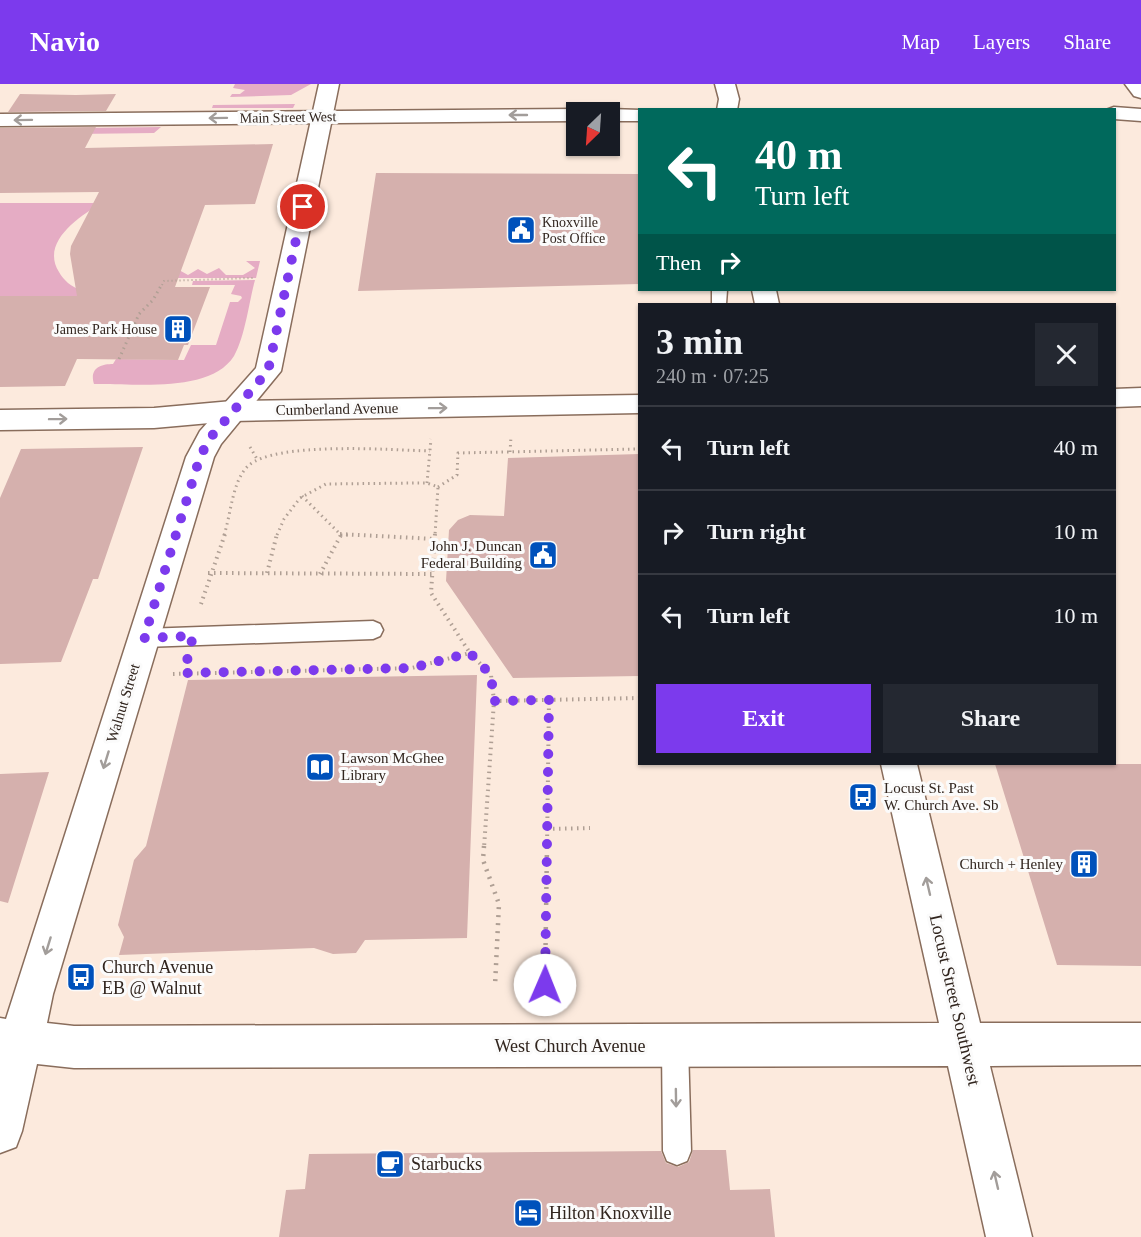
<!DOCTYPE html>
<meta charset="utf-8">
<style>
:root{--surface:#171b24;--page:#242831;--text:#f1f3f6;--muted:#9ea1a6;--line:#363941;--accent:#7c3aed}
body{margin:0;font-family:Georgia,serif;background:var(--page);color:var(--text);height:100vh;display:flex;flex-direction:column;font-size:22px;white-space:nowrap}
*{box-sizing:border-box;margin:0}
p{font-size:20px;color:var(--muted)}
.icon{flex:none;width:33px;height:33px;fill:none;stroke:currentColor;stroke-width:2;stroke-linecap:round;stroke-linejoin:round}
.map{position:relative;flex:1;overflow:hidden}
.sheet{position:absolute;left:638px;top:219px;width:478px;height:462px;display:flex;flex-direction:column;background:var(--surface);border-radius:0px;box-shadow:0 2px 4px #0004}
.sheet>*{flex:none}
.hud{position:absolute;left:638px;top:24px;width:478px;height:183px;border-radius:0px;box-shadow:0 2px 4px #0004;background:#00695c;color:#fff;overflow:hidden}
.needle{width:39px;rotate:205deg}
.fabs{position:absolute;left:566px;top:18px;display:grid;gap:12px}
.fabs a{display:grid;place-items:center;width:54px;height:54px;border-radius:0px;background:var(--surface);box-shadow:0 2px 4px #0004;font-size:30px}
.pin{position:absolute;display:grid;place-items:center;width:51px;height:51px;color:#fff;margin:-26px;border:3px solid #fff;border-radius:50%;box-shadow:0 2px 6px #0007}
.me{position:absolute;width:66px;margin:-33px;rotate:1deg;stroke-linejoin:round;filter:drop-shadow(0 0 4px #0008)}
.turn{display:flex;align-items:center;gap:21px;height:126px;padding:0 18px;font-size:27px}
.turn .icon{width:78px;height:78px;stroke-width:2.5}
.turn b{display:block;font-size:42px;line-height:51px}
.then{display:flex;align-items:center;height:57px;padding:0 18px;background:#0003;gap:12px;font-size:22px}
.round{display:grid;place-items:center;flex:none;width:63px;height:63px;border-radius:0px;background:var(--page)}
.head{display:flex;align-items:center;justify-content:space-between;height:102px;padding:0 18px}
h1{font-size:36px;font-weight:600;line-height:45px}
.cta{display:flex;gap:12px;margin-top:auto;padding:12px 18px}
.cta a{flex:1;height:69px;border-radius:0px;background:var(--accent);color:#fff;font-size:24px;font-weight:600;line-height:69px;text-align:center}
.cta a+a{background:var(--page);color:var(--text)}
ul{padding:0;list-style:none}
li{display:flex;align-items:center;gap:18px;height:84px;padding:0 18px;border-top:2px solid var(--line)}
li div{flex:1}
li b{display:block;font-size:22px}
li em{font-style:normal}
header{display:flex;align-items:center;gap:36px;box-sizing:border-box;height:84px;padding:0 30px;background:var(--accent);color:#fff}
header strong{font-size:28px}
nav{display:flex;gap:33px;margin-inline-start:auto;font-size:21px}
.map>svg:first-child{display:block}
.green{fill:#e5acc4}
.building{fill:#d5b0ad}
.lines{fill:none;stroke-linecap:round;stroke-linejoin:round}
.service-casing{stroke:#896d5c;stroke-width:3}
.tertiary-casing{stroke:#896d5c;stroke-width:3}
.primary-casing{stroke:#896d5c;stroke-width:3}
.trunk-casing{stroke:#896d5c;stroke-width:3}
.path-far3{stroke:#af9f94;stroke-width:2;stroke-dasharray:1 3;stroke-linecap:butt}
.path-far2{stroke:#af9f94;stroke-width:3;stroke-dasharray:1.5 4;stroke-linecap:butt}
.path-far1{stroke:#af9f94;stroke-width:4;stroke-dasharray:1.5 4.5;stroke-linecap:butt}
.path{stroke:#af9f94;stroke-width:4.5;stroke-dasharray:2 6;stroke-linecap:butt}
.service{fill:#fff;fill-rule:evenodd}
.tertiary{fill:#fff;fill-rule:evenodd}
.primary{fill:#fff;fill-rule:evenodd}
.trunk{fill:#fff;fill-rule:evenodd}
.oneway{stroke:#a29d9a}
.route{stroke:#7c3aed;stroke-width:10;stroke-dasharray:0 18}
.labels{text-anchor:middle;stroke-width:6;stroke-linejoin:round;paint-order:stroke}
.far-street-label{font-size:14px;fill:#31251e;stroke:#fbfbfb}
.far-poi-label{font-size:14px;fill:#31251e;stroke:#fbfbfb;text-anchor:start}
.street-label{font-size:15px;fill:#31251e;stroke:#fbfbfb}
.poi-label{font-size:15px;fill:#31251e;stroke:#fbfbfb;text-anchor:end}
.near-poi-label{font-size:18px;fill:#31251e;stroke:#fbfbfb;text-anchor:start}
.near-street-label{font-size:18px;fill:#31251e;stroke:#fbfbfb}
</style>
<header>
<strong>Navio</strong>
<nav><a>Map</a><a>Layers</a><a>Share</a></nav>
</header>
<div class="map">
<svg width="1141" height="1153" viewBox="0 0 1141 1153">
<rect width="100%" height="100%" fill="#fceadd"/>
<path class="green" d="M 235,0 L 311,0 L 291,11 L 230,13 L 232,10 L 240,10 L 245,6 L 233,4 Z
M 295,20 L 293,24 L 212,24 L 213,21 Z
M 161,43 L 154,49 L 0,51 L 0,45 Z
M 0,119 L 102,119 C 80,132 40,158 59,188 C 64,197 71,202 80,206 L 78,212 L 0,212 Z
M 246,177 L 260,177 L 256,194 L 170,194 L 179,186 L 188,191 L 198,185 L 207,190 L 219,184 L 226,191 L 243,191 L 255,184 Z
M 255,196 C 249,218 245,253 234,272 C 210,310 133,299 94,300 C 89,284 101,280 113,280 L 116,275 L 184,276 L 191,261 L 216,261 L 230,218 L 238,218 L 242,214 L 241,212 L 231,210 L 235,201 L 192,201 L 193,197 Z"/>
<path class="building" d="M 20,10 L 76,11 L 116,10 L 106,27 L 8,28 Z
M 96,43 L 85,64 L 273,60 L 255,120 L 205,121 L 175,203 L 210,203 L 188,261 L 184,261 L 178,276 L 77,275 L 65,302 L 0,303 L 0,212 L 77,212 L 70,170 L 71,162 L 99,108 L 0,109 L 0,44 Z
M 376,89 L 639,90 L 639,200 L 358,207 Z
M 143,363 L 98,495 L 93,495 L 61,578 L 0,580 L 0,414 L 21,365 Z
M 639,370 L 639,592 L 513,594 L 446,497 L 449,446 L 458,436 L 470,431 L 504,432 L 508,374 Z
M 477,591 L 467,854 L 365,856 L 356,869 L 333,870 L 314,864 L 119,871 L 124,853 L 118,841 L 134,776 L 146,762 L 188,596 Z
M 995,680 L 1141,680 L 1141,882 L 1057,881 Z
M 49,688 L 8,819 L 0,817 L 0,690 Z
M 693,1066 L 726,1066 L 730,1106 L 770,1105 L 775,1153 L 279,1153 L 286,1106 L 305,1105 L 309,1070 L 661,1067 L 666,1079 L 678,1083 L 689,1078 Z"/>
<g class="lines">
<g class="service-casing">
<path id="service" d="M 712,206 L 727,206 L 726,220 L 712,220 Z
M 373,537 L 380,540 L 383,546 L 380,552 L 373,555 L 144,563 L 137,560 L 134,554 L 137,548 L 144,545 Z
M 675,949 L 684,953 L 688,962 L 691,1067 L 687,1077 L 677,1081 L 667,1077 L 663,1067 L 662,962 L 666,953 Z"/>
</g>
<g class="tertiary-casing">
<path id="tertiary" d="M 319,0 L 339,0 L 281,287 L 221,360 L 214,373 L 53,910 L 47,939 L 74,942 L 939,939 L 881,680 L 917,680 L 980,939 L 1141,939 L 1141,981 L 990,982 L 1032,1153 L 986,1153 L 948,982 L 74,984 L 37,980 L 22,1047 L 16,1063 L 0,1069 L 0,934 L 6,935 L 186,373 L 200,347 L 256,284 Z
M 715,0 L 735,0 L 739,15 L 737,26 L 717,26 L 719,15 Z
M 752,206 L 776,206 L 779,220 L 755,220 Z"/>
</g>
<g class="primary-casing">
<path id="primary" d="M 1114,23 L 1141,25 L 1141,37 L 1114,35 L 1114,26 L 1106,26 Z
M 576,25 L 584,28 L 576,28 L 576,37 L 0,42 L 0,30 Z
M 609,25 L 641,26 L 639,26 L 639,37 L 609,37 L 609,28 L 601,28 Z
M 1141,304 L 1141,322 L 1114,323 L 1114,305 Z
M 639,311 L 639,329 L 232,337 L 154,344 L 0,346 L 0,326 L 154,324 L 232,317 Z"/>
</g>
<g class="trunk-casing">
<path id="trunk" d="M 1125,0 L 1141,0 L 1141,14 L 1134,12 Z"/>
</g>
<path class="path-far3" d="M 162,201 L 164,197 L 253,194"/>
<path class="path-far2" d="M 119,275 L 139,230 L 153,216 L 162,200
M 250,363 L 257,375
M 510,368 L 511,353
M 427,399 L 431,355
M 438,403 L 457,391 L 458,369 L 639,365
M 302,412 L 341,451 L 348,451
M 224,451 C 231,431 232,397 248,382 C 275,357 392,366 430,367
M 277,451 L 284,435 L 300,414 L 326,400 L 414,399 L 427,399 L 438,403 L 435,451"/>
<path class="path-far1" d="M 340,450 L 435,455
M 435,450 L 431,509 L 470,569 L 491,591 L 494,617 L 484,764
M 208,489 L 432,490
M 267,489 L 277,450
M 320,490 L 341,451
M 201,520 L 225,450
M 173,590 L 412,584 L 470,569
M 494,617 L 639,614
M 547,745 L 590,744
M 547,764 L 549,616"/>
<path class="path" d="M 484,762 L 483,776 L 499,820 L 495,902
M 545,901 L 547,762"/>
<use href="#service" class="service"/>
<use href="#tertiary" class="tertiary"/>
<use href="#primary" class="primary"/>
<use href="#trunk" class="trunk"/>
</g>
<defs><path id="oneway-shaft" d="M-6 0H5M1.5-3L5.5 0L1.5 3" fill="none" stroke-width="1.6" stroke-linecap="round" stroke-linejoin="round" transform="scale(1.5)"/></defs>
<g class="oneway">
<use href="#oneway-shaft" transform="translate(518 31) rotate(180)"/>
<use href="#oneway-shaft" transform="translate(218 34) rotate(179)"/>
<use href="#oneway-shaft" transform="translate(23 36) rotate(179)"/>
<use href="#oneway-shaft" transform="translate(438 324) rotate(-1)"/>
<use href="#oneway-shaft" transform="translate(58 335) rotate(-1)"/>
<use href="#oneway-shaft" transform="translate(106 676) rotate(107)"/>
<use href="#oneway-shaft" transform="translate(928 802) rotate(-103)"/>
<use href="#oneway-shaft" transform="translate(48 862) rotate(107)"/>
<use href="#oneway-shaft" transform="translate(676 1014) rotate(89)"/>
<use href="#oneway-shaft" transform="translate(996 1096) rotate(-103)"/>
</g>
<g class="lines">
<path class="route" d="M 303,123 L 268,287 L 210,354 L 200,373 L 144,554 L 193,552 L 184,589 L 412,584 L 470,569 L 491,591 L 494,617 L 549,616 L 545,901"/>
</g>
<defs>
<g id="civic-square" transform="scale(1.5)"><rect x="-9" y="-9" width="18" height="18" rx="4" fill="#0051bb" stroke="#fbfbfb"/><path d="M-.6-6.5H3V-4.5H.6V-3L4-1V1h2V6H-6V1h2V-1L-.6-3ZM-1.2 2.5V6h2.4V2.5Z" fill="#fff"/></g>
<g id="building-square" transform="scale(1.5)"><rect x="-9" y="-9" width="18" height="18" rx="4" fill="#0051bb" stroke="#fbfbfb"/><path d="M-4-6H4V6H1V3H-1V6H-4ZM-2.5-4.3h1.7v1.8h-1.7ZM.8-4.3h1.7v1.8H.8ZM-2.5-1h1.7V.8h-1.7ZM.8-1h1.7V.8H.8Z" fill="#fff"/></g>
<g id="library-square" transform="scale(1.5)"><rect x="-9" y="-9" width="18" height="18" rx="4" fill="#0051bb" stroke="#fbfbfb"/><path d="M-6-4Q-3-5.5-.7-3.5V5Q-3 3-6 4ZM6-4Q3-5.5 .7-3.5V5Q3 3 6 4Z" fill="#fff"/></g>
<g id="bus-square" transform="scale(1.5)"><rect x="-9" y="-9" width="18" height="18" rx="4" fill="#0051bb" stroke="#fbfbfb"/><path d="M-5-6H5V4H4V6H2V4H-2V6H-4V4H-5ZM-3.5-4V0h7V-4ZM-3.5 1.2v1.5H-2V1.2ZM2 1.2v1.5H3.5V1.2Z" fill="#fff"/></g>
<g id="cafe-square" transform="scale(1.5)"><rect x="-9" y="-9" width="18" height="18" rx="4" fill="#0051bb" stroke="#fbfbfb"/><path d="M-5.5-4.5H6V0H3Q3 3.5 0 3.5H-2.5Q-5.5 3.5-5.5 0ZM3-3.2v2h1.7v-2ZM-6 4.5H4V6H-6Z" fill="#fff"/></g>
<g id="hotel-square" transform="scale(1.5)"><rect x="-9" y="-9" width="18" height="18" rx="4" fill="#0051bb" stroke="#fbfbfb"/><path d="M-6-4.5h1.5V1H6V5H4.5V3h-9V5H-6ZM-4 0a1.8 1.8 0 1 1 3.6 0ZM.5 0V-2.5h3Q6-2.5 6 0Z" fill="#fff"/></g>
</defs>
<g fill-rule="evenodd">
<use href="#civic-square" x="521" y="146"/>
<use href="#building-square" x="178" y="245"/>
<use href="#civic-square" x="543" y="471"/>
<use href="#library-square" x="320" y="683"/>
<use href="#bus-square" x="863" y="713"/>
<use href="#building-square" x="1084" y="780"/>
<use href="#bus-square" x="81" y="893"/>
<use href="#cafe-square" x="390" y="1080"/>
<use href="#hotel-square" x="528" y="1129"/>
</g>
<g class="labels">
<g class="far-street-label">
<text transform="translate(288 33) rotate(-1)" y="5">Main Street West</text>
</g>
<g class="far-poi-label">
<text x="542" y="143">Knoxville<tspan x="542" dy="16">Post Office</tspan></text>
<text x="157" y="250" text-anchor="end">James Park House</text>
</g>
<g class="street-label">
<text transform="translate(337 325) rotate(-1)" y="5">Cumberland Avenue</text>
<text transform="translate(123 619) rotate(-73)" y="5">Walnut Street</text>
</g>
<g class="poi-label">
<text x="522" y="467">John J. Duncan<tspan x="522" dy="17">Federal Building</tspan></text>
<text x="341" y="679" text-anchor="start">Lawson McGhee<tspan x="341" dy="17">Library</tspan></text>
<text x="884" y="709" text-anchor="start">Locust St. Past<tspan x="884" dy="17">W. Church Ave. Sb</tspan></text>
<text x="1063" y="785">Church + Henley</text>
</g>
<g class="near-poi-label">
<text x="102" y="889">Church Avenue<tspan x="102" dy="21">EB @ Walnut</tspan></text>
<text x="411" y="1086">Starbucks</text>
<text x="549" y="1135">Hilton Knoxville</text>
</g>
<g class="near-street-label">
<text transform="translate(955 916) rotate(77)" y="6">Locust Street Southwest</text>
<text x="570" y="968">West Church Avenue</text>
</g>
</g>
</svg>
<div class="fabs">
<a><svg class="needle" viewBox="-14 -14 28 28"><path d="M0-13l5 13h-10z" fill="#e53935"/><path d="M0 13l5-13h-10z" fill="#9ea1a6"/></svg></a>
</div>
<div class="pin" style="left:303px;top:123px;background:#d93025"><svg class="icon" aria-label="arrive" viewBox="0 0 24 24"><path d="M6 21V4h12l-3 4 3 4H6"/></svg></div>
<svg class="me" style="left:545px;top:901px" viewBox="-20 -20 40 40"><circle r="19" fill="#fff"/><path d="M0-13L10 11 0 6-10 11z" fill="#7c3aed"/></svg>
<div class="hud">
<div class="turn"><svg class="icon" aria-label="left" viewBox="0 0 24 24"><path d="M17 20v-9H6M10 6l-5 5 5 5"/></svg><div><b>40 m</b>Turn left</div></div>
<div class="then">Then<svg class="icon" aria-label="right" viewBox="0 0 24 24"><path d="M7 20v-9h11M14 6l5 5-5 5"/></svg></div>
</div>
<section class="sheet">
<div class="head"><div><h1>3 min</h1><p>240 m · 07:25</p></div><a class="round"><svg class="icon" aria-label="close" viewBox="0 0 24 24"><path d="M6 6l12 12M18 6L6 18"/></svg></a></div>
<ul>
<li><svg class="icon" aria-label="left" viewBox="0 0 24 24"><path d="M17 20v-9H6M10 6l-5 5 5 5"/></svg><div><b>Turn left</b></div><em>40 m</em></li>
<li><svg class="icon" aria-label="right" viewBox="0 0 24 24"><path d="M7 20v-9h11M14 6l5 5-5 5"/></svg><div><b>Turn right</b></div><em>10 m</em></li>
<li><svg class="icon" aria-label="left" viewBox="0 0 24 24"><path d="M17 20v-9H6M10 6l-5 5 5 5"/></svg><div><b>Turn left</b></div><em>10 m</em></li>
</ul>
<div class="cta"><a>Exit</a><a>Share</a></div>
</section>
</div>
